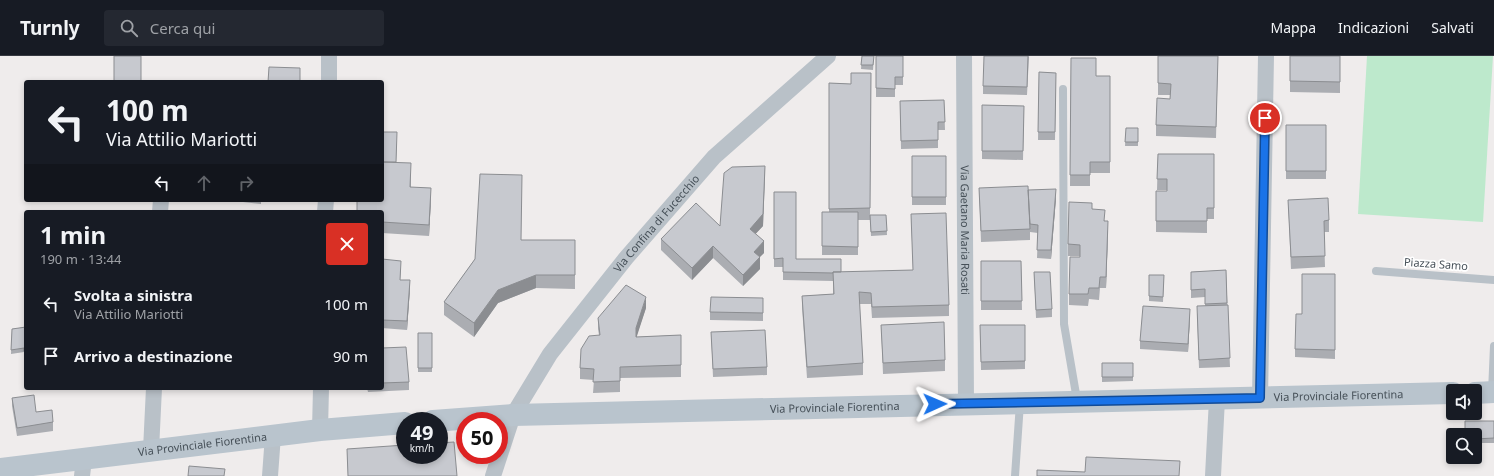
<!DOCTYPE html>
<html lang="it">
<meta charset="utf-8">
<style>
:root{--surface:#171b24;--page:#242831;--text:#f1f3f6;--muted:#9ea1a6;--line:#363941}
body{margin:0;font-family:"Noto Sans",sans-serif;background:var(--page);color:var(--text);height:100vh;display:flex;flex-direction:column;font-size:15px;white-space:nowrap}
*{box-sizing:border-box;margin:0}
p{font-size:13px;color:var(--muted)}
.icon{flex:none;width:22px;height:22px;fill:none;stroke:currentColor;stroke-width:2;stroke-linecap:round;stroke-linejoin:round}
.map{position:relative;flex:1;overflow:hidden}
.panel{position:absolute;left:24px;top:154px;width:360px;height:180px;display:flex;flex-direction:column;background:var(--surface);border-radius:4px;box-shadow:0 2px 6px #0003}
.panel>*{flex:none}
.guide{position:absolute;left:24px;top:24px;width:360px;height:122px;border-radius:4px;box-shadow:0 2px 6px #0003;background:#171b24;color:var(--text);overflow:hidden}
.controls{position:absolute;left:1446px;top:328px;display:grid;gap:8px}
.controls a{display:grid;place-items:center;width:36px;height:36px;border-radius:4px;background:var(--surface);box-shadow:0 2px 6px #0003;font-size:20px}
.speed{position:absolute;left:396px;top:356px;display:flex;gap:8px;font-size:20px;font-weight:700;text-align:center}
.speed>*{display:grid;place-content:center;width:52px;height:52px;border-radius:50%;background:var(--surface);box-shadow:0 2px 6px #0003;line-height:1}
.speed small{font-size:10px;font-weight:400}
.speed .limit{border:6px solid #d22;background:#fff;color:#111}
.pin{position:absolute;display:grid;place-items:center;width:34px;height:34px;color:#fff;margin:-17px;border:2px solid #fff;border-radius:50%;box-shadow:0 1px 4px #0007}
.me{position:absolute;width:44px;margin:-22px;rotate:89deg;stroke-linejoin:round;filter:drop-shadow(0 0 3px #0008)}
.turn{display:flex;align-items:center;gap:14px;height:84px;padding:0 16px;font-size:18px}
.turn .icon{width:52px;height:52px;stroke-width:2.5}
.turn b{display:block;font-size:28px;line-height:34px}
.lanes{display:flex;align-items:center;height:38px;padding:0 16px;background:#0003;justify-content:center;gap:20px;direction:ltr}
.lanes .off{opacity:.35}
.round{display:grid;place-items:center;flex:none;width:42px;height:42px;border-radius:4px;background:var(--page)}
.overview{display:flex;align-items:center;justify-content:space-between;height:68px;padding:0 16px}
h1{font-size:24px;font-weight:700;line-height:30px}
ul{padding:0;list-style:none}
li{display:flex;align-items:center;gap:12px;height:52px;padding:0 16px}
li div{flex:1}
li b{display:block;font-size:15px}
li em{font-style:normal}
header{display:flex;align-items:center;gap:24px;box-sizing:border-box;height:56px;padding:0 20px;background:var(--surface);border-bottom:1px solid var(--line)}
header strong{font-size:19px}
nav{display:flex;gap:22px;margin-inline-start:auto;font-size:14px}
.search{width:280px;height:36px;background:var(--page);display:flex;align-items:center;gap:10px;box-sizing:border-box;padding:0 14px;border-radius:4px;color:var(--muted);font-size:15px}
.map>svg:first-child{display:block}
.green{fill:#bde9cc}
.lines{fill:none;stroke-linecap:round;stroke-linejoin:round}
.service{stroke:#b9c1c8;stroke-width:8}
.minor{stroke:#b9c1c8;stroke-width:16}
.secondary{stroke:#b9c4cd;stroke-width:22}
.wall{fill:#abadb2}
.shaded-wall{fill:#8b8d91}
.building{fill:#c7c9cf;stroke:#8b8d91}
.route-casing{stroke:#114b97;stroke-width:10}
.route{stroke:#1a73e8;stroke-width:7}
.labels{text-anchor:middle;stroke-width:3.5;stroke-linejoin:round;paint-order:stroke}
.street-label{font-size:11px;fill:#465058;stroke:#fff}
</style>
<header>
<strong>Turnly</strong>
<div class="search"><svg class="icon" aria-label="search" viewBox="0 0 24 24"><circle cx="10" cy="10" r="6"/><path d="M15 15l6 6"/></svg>Cerca qui</div>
<nav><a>Mappa</a><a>Indicazioni</a><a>Salvati</a></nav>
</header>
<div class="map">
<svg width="1494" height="420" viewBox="0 0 1494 420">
<rect width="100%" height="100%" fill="#efecec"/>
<path class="green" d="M 1367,0 L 1493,0 L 1483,166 L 1358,158 Z"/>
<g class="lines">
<path class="service" d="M 1063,33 L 1064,268 L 1077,344
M 1376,215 L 1494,224
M 1492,336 L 1494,290
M 1015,420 L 1020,347"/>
<g class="minor">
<path id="s1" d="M 964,0 L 966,348"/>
<path d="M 329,26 L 329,0"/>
<path d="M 160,156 L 161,144"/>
<path d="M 325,156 L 326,144"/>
<path d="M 1260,342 L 1266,0"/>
<path d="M 320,374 L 321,332"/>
<path d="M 151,394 L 154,332"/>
<path d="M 82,420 L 84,403"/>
<path d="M 270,420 L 273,379"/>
<path id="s2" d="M 493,420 L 513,359 L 550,298 L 626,202 L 714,101 L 828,0"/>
<path d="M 1213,420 L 1217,343"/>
</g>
<g class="secondary">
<path d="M 1475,337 L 1494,336"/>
<path id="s3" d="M 433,365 L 513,359 L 1453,337"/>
<path id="s4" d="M 0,413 L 320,374 L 405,367"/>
</g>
</g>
<path class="wall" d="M 862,0 L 874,0 L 873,14 L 861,13 Z
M 876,0 L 903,0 L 903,29 L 895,29 L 895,41 L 876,41 Z
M 1029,0 L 1027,39 L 983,38 L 983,30 Z
M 1158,0 L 1218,0 L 1216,82 L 1156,80 L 1156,69 L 1170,43 L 1170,39 L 1158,39 Z
M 1290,0 L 1340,0 L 1340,37 L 1290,36 Z
M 1071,2 L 1096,20 L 1110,20 L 1110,117 L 1090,117 L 1090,130 L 1070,130 Z
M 1039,16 L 1056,17 L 1055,84 L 1038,84 Z
M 871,17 L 870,159 L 886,159 L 887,179 L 871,180 L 870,164 L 858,164 L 858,199 L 822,199 L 822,156 L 829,156 L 829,27 L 851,28 Z
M 944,44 L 945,74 L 938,74 L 938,92 L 901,93 L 900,45 Z
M 982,49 L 1024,50 L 1023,104 L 982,103 Z
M 1286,69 L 1326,69 L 1326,123 L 1286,123 Z
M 1126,72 L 1138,72 L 1138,90 L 1125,90 Z
M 397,85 L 396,107 L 411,119 L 411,131 L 431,143 L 429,180 L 382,177 L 382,156 Z
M 1158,98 L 1214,98 L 1214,163 L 1207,163 L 1207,177 L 1156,176 L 1156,135 L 1167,135 L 1167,134 L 1157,134 Z
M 912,100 L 946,100 L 946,149 L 912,149 Z
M 765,122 L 763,170 L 755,178 L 764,197 L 759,201 L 760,213 L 743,230 L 713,202 L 692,224 L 661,194 L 661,183 L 720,170 Z
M 979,132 L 1028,134 L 1056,142 L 1051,203 L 1037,202 L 1038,177 L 1030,176 L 1030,184 L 981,186 Z
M 774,136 L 796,203 L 841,216 L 913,214 L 911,158 L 949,249 L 949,260 L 872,262 L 871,248 L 859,248 L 863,307 L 863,319 L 807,322 L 802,251 L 802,240 L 833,238 L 833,225 L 783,224 L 783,211 L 774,211 Z
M 243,144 L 261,144 L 261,148 L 243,146 Z
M 1288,144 L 1329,164 L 1329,176 L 1324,176 L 1325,211 L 1291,213 Z
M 1092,153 L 1105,165 L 1108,177 L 1106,232 L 1100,232 L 1099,244 L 1089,243 L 1088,250 L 1069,249 L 1069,238 L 1080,200 L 1068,200 L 1068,188 Z
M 521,184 L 575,184 L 575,233 L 536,232 L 498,247 L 474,281 L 444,259 L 444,246 L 475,203 Z
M 382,203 L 401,213 L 400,224 L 410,232 L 407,274 L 382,272 Z
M 981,205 L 1021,205 L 1022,254 L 981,254 Z
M 1226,214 L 1230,311 L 1199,312 L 1197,258 L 1205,250 L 1205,241 L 1191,242 L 1191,216 Z
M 1034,216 L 1052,253 L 1052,261 L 1036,262 Z
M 1335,218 L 1335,303 L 1295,301 L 1295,293 L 1302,258 Z
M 1149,219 L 1164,219 L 1163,246 L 1149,245 Z
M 763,242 L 763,265 L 710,264 L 710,256 Z
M 646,252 L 636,281 L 681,279 L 681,321 L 620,322 L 620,336 L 593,337 L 594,324 L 580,323 L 580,312 L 599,279 L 598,273 L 598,262 Z
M 1190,261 L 1188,296 L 1140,293 L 1140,285 Z
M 881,269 L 945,304 L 945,315 L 883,318 Z
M 980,269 L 1025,269 L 1025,313 L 981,314 Z
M 26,271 L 24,299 L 24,296 L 11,298 L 12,273 Z
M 711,276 L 767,311 L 767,319 L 713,321 Z
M 418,277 L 432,277 L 432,316 L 418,316 Z
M 382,292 L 409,326 L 409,334 L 368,336 L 367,332 L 382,332 Z
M 1102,307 L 1133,307 L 1133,325 L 1102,326 Z
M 12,342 L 53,366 L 53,375 L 17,380 L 12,350 Z
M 1494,365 L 1494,387 L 1475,387 L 1475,379 Z
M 347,393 L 457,420 L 348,420 Z"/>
<path class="shaded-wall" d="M 765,110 L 763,170 L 750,184 L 750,173 Z
M 431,132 L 431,143 L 429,180 L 429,169 Z
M 1056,133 L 1056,142 L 1051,203 L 1051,194 Z
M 1108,165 L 1108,177 L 1106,232 L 1106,221 Z
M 764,185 L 764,197 L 754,207 L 754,196 Z
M 713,190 L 713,202 L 692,224 L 692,212 Z
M 760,201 L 760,213 L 743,230 L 743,219 Z
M 536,219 L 536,232 L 498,247 L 474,281 L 474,267 L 498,234 Z
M 410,224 L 410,232 L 407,274 L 407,265 Z
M 646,241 L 646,252 L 636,283 L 636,272 Z
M 1190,253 L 1190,261 L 1188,296 L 1188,288 Z
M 24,295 L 26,295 L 26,299 L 24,299 Z"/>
<path class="building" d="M 114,0 L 141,0 L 141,26 L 114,26 Z
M 862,0 L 874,0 L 873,9 L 861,9 Z
M 876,0 L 903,0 L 903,21 L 895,21 L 895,33 L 876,32 Z
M 984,0 L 1028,0 L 1027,31 L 983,30 Z
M 1158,0 L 1218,0 L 1216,71 L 1156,69 L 1157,42 L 1170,43 L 1171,28 L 1158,27 Z
M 1290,0 L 1340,0 L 1340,26 L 1290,25 Z
M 1071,2 L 1096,2 L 1096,20 L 1110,20 L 1110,106 L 1090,106 L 1090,119 L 1070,119 Z
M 269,11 L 300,12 L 300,26 L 268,26 Z
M 1039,16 L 1056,17 L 1055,76 L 1038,76 Z
M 851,17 L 871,17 L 870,152 L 829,153 L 829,27 L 851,28 Z
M 944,44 L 945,66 L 938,66 L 938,84 L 901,85 L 900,45 Z
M 982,49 L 1024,50 L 1023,95 L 982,95 Z
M 1286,69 L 1326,69 L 1326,115 L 1286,115 Z
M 1126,72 L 1138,72 L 1138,86 L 1125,86 Z
M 382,76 L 397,76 L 396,106 L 382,106 Z
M 1158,98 L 1214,98 L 1214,152 L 1207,152 L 1207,165 L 1156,165 L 1156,135 L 1167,135 L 1167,123 L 1157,123 Z
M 912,100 L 946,100 L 946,141 L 912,141 Z
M 382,106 L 411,107 L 410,131 L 431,132 L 429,169 L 382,166 L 382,156 L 357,156 L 357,144 L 382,144 Z
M 765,110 L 763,158 L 750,173 L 764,185 L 754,196 L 760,201 L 743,219 L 713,190 L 692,212 L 661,183 L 696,147 L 720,170 L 724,117 L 732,111 Z
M 480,118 L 522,119 L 521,184 L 575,184 L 575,219 L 536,219 L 498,234 L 474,267 L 444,246 L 475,203 Z
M 1028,130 L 1030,173 L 981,175 L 979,132 Z
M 1056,133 L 1051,194 L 1037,194 L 1038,169 L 1030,168 L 1028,134 Z
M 774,136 L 796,136 L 796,203 L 841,203 L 841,216 L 833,216 L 833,217 L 783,216 L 783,202 L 774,203 Z
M 1328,142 L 1329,164 L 1324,165 L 1325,200 L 1291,201 L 1288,144 Z
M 1069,146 L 1092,147 L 1092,153 L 1105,154 L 1104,165 L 1108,165 L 1106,221 L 1100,221 L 1099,232 L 1089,232 L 1088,238 L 1069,238 L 1070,201 L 1080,201 L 1080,189 L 1068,188 Z
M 822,156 L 858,156 L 858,191 L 822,190 Z
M 946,157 L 949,249 L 872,251 L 871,237 L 859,236 L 863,307 L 807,311 L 802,240 L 834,238 L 833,216 L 913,214 L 911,158 Z
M 870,159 L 886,159 L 887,175 L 871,176 Z
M 382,203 L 401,205 L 400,224 L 410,224 L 407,265 L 382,264 Z
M 981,205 L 1021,205 L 1022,245 L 981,245 Z
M 1226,214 L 1227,247 L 1205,248 L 1205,233 L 1191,234 L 1191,216 Z
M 1034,216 L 1050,216 L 1052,253 L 1036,254 Z
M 1302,218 L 1335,218 L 1335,294 L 1295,293 L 1296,258 L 1302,258 Z
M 1149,219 L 1164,219 L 1163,241 L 1149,240 Z
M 626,229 L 646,241 L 636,272 L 636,281 L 681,279 L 681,309 L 620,311 L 620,325 L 593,326 L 594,313 L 580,312 L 581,293 L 589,280 L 600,279 L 598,262 Z
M 711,241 L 763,242 L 763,257 L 710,256 Z
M 1228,249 L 1230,302 L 1199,304 L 1197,250 Z
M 1143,250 L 1190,253 L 1188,288 L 1140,285 Z
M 944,266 L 945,304 L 883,307 L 881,269 Z
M 980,269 L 1025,269 L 1025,305 L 981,306 Z
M 26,271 L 26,295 L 24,295 L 24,292 L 11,294 L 12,273 Z
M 765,274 L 767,311 L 713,313 L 711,276 Z
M 418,277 L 432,277 L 432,312 L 418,312 Z
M 406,291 L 409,326 L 382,327 L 382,292 Z
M 1102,307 L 1133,307 L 1133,321 L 1102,321 Z
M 34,339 L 36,356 L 52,354 L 53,366 L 17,372 L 12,342 Z
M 1465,365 L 1494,365 L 1494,382 L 1475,383 L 1475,379 L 1465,379 Z
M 454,386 L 457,420 L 348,420 L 347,393 L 405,389 L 405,399 L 439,399 L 439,387 Z
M 1086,401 L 1180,405 L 1179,420 L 1037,420 L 1037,414 L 1085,416 Z
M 189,410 L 225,413 L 224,420 L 188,420 Z"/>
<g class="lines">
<g class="route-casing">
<path id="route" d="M 935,348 L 1260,342 L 1265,62"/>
</g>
<use href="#route" class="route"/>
</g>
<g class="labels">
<g class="street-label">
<text dy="4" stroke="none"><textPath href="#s2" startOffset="304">Via Confina di Fucecchio</textPath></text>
<text dy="4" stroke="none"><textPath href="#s1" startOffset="174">Via Gaetano Maria Rosati</textPath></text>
<text transform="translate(1436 208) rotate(4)" y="4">Piazza Samo</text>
<text dy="4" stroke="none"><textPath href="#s3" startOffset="906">Via Provinciale Fiorentina</textPath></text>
<text dy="4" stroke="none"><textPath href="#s3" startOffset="402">Via Provinciale Fiorentina</textPath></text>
<text dy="4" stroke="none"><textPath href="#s4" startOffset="204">Via Provinciale Fiorentina</textPath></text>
</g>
</g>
</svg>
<div class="controls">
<a><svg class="icon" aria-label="sound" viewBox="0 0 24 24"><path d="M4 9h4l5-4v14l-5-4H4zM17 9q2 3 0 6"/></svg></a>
<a><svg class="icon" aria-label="search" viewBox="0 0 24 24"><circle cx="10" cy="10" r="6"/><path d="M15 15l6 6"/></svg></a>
</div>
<div class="speed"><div>49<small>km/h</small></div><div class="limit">50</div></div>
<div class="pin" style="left:1265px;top:62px;background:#d93025"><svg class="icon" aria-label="arrive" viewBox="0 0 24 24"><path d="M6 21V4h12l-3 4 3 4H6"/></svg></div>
<svg class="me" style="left:935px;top:348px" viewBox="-20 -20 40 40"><path d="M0-17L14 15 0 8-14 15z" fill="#1a73e8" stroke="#fff" stroke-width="4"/></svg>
<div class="guide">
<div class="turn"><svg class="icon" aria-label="left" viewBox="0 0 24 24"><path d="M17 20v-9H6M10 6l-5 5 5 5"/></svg><div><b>100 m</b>Via Attilio Mariotti</div></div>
<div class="lanes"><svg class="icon" aria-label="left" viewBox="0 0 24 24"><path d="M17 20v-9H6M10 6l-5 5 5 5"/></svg><svg class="icon off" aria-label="ahead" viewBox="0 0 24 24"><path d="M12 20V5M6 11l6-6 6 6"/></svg><svg class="icon off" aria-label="right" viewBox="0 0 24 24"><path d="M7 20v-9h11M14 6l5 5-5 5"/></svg></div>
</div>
<section class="panel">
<div class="overview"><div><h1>1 min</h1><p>190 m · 13:44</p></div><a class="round" style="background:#d93025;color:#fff"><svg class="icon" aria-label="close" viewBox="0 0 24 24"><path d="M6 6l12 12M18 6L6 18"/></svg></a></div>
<ul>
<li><svg class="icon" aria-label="left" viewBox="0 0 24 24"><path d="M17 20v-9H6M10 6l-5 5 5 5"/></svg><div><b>Svolta a sinistra</b><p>Via Attilio Mariotti</p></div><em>100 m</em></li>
<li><svg class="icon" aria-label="arrive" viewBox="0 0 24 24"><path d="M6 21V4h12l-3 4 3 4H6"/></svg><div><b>Arrivo a destinazione</b></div><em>90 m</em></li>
</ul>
</section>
</div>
